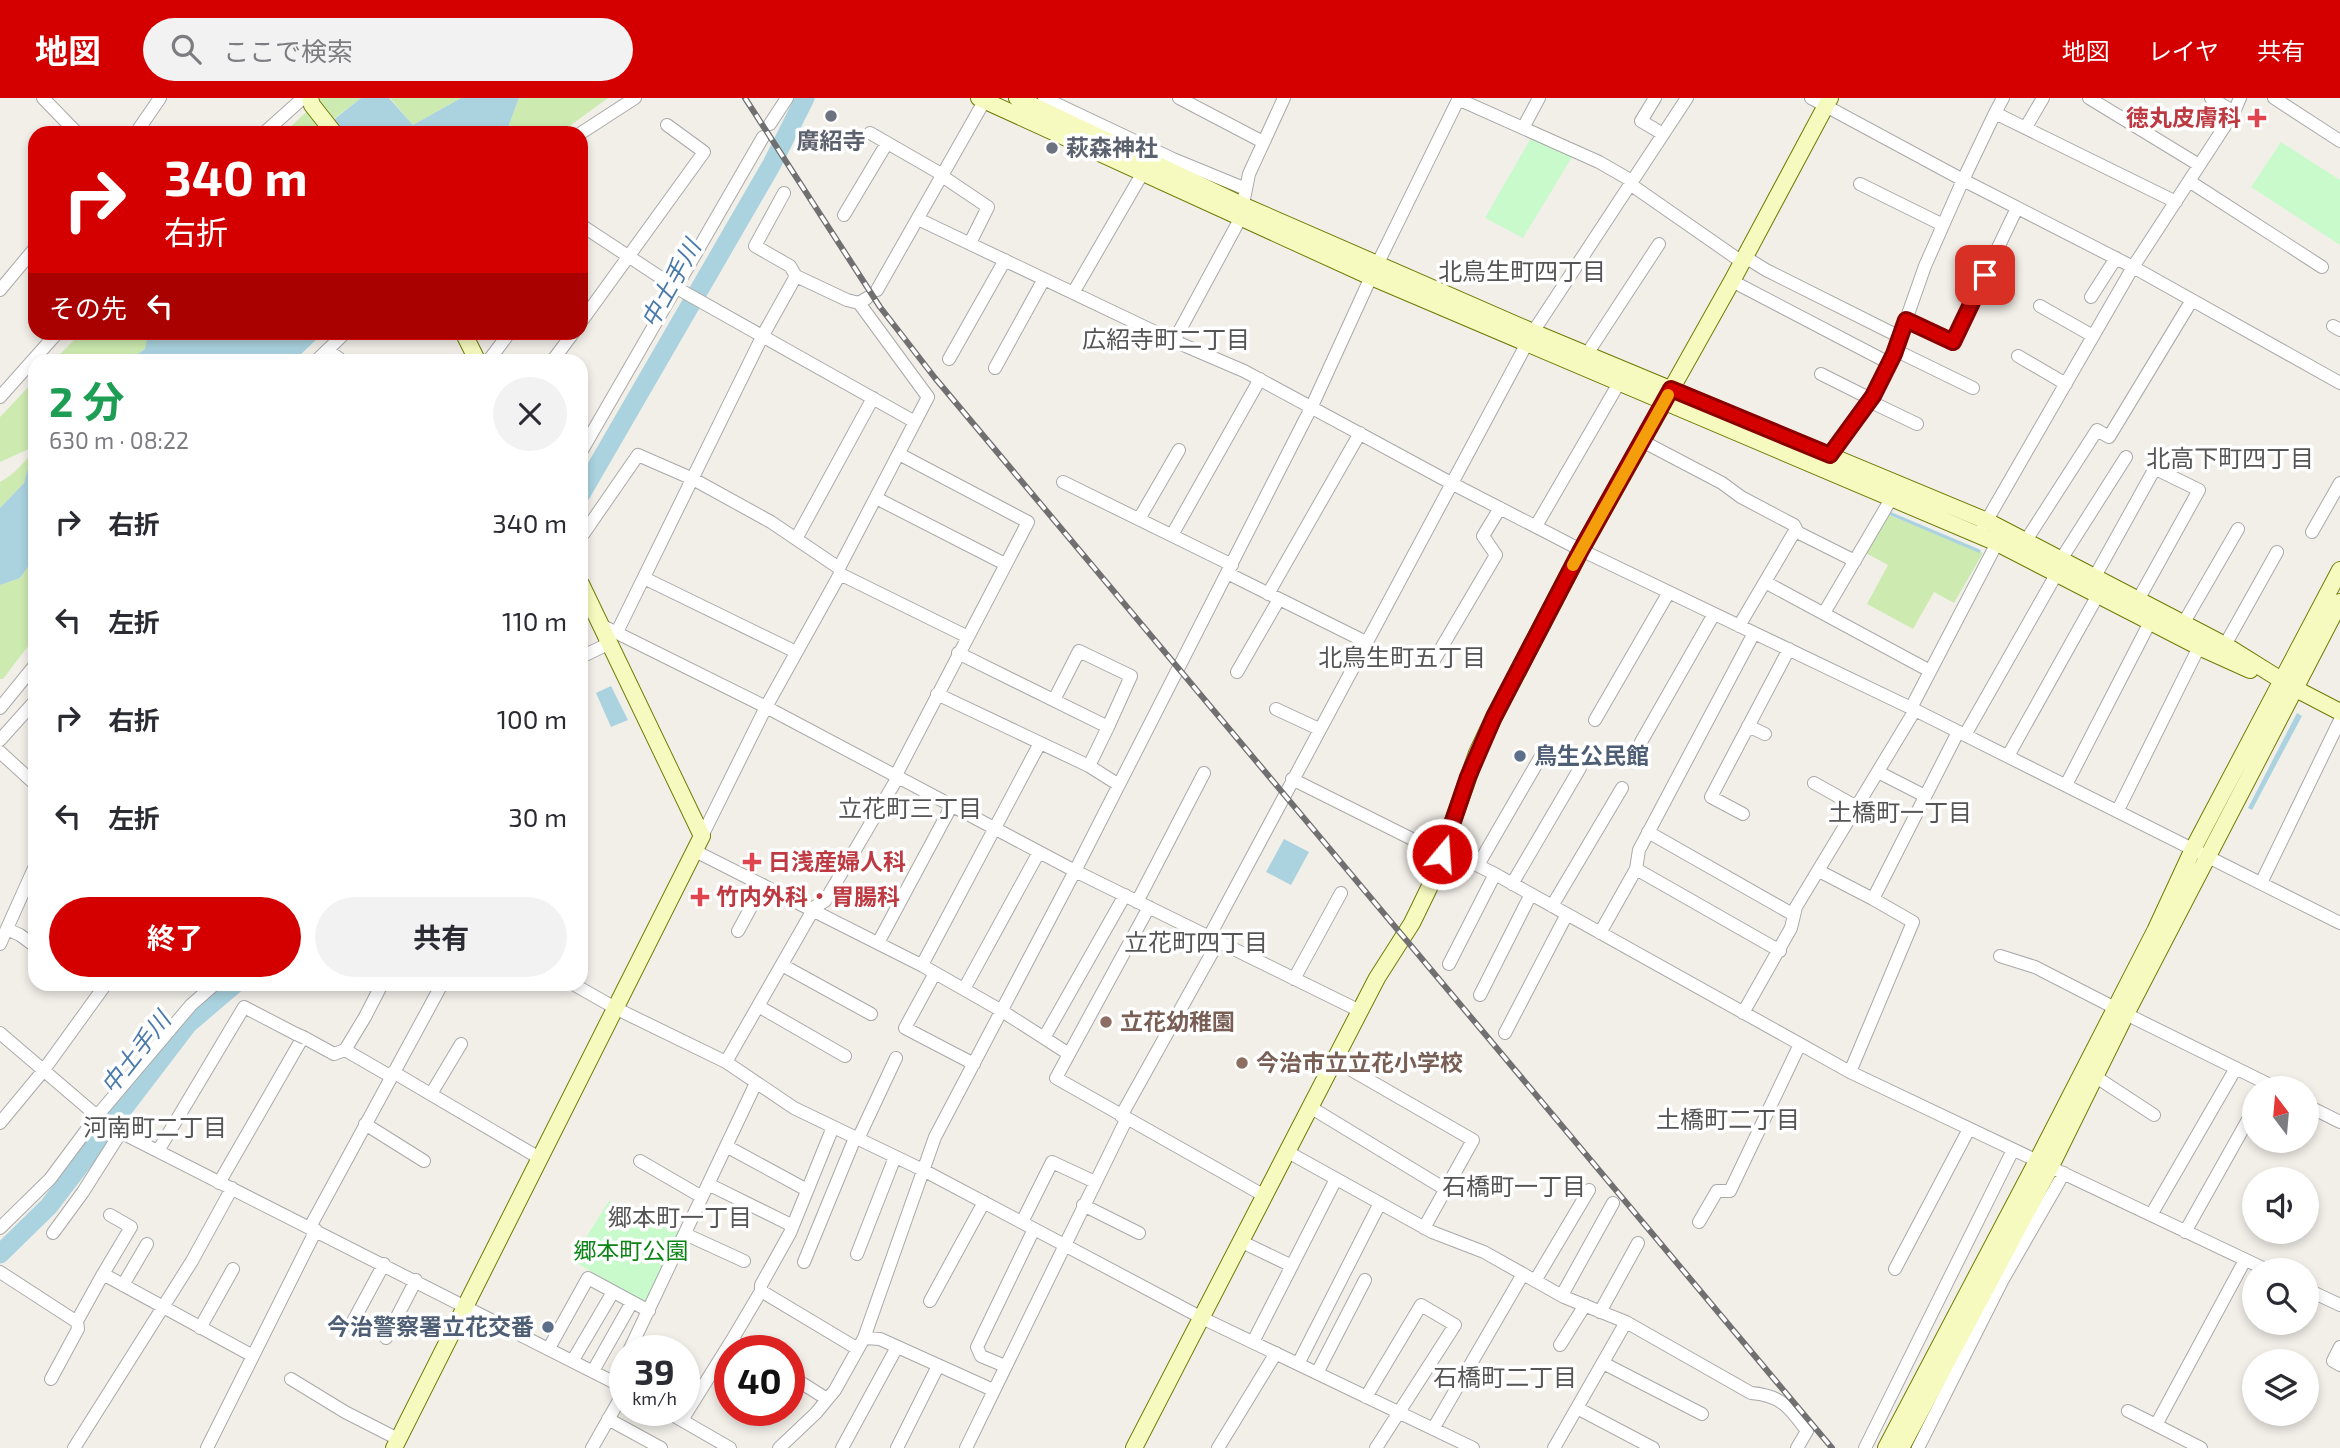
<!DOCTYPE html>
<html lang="ja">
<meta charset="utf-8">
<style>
:root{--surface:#fff;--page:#f2f2f3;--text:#2b2b33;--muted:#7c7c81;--accent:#d40000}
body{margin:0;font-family:"Exo 2","Noto Sans JP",sans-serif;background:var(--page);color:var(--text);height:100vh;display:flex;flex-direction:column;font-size:26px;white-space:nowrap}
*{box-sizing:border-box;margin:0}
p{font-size:23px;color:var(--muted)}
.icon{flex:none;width:38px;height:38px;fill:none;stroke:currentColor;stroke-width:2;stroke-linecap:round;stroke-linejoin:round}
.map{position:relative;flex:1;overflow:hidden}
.panel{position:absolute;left:28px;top:256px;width:560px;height:637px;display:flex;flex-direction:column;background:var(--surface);border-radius:21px;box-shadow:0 4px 10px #0003}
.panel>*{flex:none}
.top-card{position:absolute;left:28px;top:28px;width:560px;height:214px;border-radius:21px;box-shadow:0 4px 10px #0003;background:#d40000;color:#fff;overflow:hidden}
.needle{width:46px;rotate:344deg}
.buttons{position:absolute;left:2242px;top:978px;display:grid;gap:14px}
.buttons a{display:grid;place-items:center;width:77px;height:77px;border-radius:50%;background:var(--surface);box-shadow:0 4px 10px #0003;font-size:35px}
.speed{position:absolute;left:609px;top:1237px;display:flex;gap:14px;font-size:35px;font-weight:700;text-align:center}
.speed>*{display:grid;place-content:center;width:91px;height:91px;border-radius:50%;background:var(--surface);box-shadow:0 4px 10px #0003;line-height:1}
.speed small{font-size:18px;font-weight:400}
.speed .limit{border:10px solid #d22;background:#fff;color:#111}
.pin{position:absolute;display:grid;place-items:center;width:60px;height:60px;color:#fff;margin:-30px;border-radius:14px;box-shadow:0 4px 10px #0006}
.me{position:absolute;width:77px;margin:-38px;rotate:18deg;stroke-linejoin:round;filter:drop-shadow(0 0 5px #0008)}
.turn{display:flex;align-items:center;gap:24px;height:147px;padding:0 21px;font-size:32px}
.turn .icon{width:91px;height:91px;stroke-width:2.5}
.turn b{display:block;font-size:49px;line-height:60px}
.then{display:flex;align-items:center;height:66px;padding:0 21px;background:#0003;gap:14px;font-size:26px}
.round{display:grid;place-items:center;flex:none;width:74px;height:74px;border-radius:37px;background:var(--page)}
.headline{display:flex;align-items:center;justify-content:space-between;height:119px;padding:0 21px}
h1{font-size:42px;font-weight:700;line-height:52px;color:#1e9e55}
.action{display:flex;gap:14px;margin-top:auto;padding:14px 21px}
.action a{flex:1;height:80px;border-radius:42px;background:var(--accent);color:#fff;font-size:28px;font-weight:700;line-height:80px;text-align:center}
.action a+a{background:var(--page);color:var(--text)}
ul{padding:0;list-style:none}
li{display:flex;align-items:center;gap:21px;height:98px;padding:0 21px}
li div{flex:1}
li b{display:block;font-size:26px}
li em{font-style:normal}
header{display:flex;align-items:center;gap:42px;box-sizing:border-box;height:98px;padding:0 35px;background:var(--accent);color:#fff}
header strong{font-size:33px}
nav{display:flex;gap:38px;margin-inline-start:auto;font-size:24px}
.search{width:490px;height:63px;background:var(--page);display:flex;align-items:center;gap:18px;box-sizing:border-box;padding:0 24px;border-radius:38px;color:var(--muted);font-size:26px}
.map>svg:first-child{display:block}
.grass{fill:#cdebb0}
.park{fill:#c8facc}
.water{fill:#aad3df}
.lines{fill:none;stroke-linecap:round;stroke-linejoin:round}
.stream{stroke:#aad3df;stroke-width:3.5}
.river{stroke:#aad3df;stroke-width:19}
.street-casing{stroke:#a9a9a9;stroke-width:14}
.secondary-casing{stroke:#707d05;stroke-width:18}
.street{stroke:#fff;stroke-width:12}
.secondary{stroke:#f7fabf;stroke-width:16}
.rail-casing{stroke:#707070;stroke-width:6}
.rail{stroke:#fff;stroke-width:3.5;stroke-dasharray:10;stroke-linecap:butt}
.street-bridge-casing{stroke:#a9a9a9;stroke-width:14;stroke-linecap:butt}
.street-bridge{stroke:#fff;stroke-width:12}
.route-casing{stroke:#8a0000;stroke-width:18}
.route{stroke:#d40000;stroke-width:12}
.slow{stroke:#f59e0b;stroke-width:12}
.worship-dot{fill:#6b7280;stroke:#fff;stroke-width:2.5}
.health-dot{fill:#e0444e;stroke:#fff;stroke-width:2.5}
.service-dot{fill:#5c6f8a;stroke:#fff;stroke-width:2.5}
.education-dot{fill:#8d6e63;stroke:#fff;stroke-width:2.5}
.labels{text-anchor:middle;stroke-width:7;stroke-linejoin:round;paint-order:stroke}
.health-label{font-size:23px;font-weight:bold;fill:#be3a42;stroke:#fff;text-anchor:start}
.worship-label{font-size:23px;font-weight:bold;fill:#5b616d;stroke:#fff}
.service-label{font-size:23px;font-weight:bold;fill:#4e5e75;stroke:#fff;text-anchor:start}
.education-label{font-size:23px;font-weight:bold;fill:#785e54;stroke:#fff;text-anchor:start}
.park-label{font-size:23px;fill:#0c8416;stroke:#fff}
.neighbourhood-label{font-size:24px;fill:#555;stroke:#fff}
.water-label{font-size:24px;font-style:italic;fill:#4a7aab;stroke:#fff}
</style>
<header>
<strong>地図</strong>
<div class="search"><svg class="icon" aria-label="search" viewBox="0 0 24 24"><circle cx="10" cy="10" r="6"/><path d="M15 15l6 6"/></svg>ここで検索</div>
<nav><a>地図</a><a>レイヤ</a><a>共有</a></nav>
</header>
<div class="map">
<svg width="2340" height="1350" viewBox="0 0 2340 1350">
<rect width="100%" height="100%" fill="#f2efe9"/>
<path class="grass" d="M 321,0 L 361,0 L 331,23 L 319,35 L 284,35 Z
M 390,0 L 461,0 L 413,27 Z
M 519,0 L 608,0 L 560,35 L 506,35 Z
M 145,234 L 148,236 L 145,251 L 128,262 L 54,262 L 81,235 Z
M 35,282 L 35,344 L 29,351 L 0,364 L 0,319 Z
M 35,352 L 35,360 L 28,370 L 24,385 L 0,410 L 0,384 C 14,377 24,364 35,352 Z
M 1886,416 L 1983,455 L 1954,505 L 1934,494 L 1913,531 L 1867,506 L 1888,467 L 1864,454 Z
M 35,459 L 35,539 L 3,581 L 0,581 L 0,487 L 20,480 Z"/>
<path class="park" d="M 1532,38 L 1574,56 L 1523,140 L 1485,120 Z
M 2281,44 L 2340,82 L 2340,147 L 2251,89 Z
M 609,1103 L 686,1134 L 649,1208 L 572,1162 Z"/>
<path class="water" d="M 361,0 L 389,0 L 413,27 L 461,0 L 519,0 L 506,35 L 317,35 Z
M 148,235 L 148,234 L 323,235 L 295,262 L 128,262 L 145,251 Z
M 35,360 L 35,459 L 20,480 L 0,487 L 0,410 L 24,385 L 28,370 Z
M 611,588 L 628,622 L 611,629 L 596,595 Z
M 2297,615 L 2302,618 L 2252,712 L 2248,710 Z
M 1284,741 L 1309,754 L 1291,787 L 1266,774 Z"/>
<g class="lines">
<path class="stream" d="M 1889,415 L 1979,453"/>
<path class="river" d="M 581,396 L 772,66 L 805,0
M 0,1156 L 49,1108 L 188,926 L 235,886"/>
<g class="street-casing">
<path id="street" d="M 43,0 L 77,35
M 1044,0 L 1173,61 L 1246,91
M 1179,0 L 1263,44
M 1655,0 L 1641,23 L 1663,36
M 1811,0 L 1963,82 L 2133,169 L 2340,285
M 2089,0 L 2199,67
M 2211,0 L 2234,14
M 2274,0 L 2340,43
M 1458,1 L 1599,64 L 1632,83
M 1995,15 L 2003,0
M 770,26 L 787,0
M 2026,29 L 2043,0
M 1523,30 L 1539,0
M 136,35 L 160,0
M 264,35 L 303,0
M 581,35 L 635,0
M 870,35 L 943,77
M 942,78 L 988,109 L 970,145
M 2189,83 L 2322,169
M 1630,86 L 1742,164
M 1860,86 L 1943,127
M 784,95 L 755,148 L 790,168 L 796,178
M 844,117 L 887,45
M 918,121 L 1174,243 L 1244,273 L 1451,385 L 1581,452 L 1911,610 L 2340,825
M 581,127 L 675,189 L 915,324
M 1745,159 L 1766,172 L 1900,239
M 1732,183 L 1889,265
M 0,192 L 35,150
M 877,192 L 986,0
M 1073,195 L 1142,76
M 2091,199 L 2116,160
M 2040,208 L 2093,238
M 1906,222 L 1953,244 L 2017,110
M 581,224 L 704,54 L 667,27
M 2333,228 L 2340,232
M 1174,243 L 1240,121 L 1249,76 L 1284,0
M 328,252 L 341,262
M 1895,252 L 1973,290
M 1587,256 L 1659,146
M 2018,258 L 2066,286
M 949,261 L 1005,162
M 317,262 L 346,234
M 489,262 L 510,234
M 553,262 L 574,234
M 995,270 L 1044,181
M 1821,276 L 1871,301
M 0,299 L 58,234
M 1869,303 L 1917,326
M 1642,343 L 1722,385 L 1741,399 L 1794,427 L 1796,431 L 1739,528
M 581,354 L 763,39
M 1826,365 L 1830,357 L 1873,298 L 1894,256 L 1925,168 L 1963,82 L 1995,15 L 2176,104
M 1063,384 L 1232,467
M 876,400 L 1005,466
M 1139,421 L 1179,352
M 1536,428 L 1619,285
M 1983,429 L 2133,169 L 2234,14 L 2240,0
M 1795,433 L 1855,463
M 2312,434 L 2340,385
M 584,435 L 638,357 L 693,381 L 771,424 L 839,470
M 1172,437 L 1260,281
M 796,441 L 873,300
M 2025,444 L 2097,332 L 2109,339 L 2192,202
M 2060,463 L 2126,359
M 1227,475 L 1366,544
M 840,476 L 966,538
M 644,480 L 796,554
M 2094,480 L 2154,372 L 2158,372 L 2199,392 L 2138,502
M 1765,484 L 1930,573
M 1268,496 L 1360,335
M 1824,515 L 1891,401
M 2183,526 L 2238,431
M 601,527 L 766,609 L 1075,773 L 1360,913
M 617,534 L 763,237 L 796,178 L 847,202 L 859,205
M 2225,547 L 2277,454
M 581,559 L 610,545
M 1433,564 L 1496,457 L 1483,438 L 1500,410
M 1237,574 L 1279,501
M 937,596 L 1089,668 L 1108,629 L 958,555
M 1054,602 L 1079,553 L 1131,578 L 1108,629
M 0,610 L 35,567
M 1911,610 L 1997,445
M 1276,611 L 1319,631
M 1595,622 L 1669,494
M 1748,628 L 1765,636
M 1965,637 L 2057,475
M 0,642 L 35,603
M 1641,644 L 1714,516
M 0,654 L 35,686
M 2008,658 L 2098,497
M 1089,668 L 1119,687
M 1878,674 L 1925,698
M 896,677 L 1028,424 L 899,356
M 1292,681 L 1442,756
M 1814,685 L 1857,709
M 2066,687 L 2150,524
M 2118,712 L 2199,549
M 1743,716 L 1711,699 L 1789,551
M 1648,734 L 1794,817
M 702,738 L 766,609 L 840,476 L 839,470 L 928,299 L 859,205 L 867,200
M 1444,751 L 1495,776 L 1850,974 L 2267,1172
M 695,753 L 923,868 L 1002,913 L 1069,956 L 1056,980 L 1263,1097
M 1478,767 L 1544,653
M 1636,771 L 1780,853
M 1819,773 L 1873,801
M 2261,785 L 2340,622
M 1512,786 L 1580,670
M 1137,804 L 1204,675
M 1552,808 L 1622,690
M 811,811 L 825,803 L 898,679
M 7,831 L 20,837 L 35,848
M 738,833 L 763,787
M 1600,835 L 1636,771 L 1639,752 L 1754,535
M 1209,839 L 1533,234 L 1687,0
M 878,845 L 952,707
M 0,846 L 35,768
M 2000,858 L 2035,869 L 2115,910
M 1449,866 L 1495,776
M 782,867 L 871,916
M 922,867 L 1040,645
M 935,875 L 905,930 L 974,966
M 1294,881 L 1341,795
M 573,886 L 617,911 L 726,964 L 794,1010 L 923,1072 L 1202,1220 L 1473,1350
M 964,891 L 1039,754
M 1480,897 L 1531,796
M 758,908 L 845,958
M 1743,915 L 1791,830 L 1796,809 L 1915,612
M 2126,916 L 2276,990
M 0,935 L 97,1018 L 122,1035 L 625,1290
M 1505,935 L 1567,816
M 1044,940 L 1125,797
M 345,952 L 365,919 L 382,886
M 1069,956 L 1149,809
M 1334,962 L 1473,1042 L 1424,1130
M 726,964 L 813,812
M 393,974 L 541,1061
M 1850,974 L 1913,824 L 1873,801 L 1958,634
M 2096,979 L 2154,1017
M 431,996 L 461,946
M 2306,1007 L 2340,1024
M 1310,1009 L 1445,1091
M 1121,1018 L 1218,844
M 0,1025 L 43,973 L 106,886
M 365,1026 L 424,1063
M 858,1041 L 896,960
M 726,1048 L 807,1092
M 158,1053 L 244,909 L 296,936
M 1286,1053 L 1432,1134 L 1484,1154 L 1564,1199 L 1626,1224 L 1751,1295 C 1781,1297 1790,1310 1807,1333 L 1797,1350
M 640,1063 L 702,1099
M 219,1085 L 303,939 L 334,956 L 345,952 L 390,978
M 708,1086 L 793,1128
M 1083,1107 L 1139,1135
M 110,1117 L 131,1129 L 103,1176 L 253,1258
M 2151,1117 L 2236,970
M 1022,1124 L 1052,1064 L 1095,1084
M 1699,1124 L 1717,1093 L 1730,1093 L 1800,946
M 310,1129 L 442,886
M 0,1130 L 50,1081 L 97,1018 L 191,907 L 215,886
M 2185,1134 L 2254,1011
M 53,1135 L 83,1094 L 121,1034
M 685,1136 L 744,1163
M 1240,1143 L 1292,1168
M 857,1156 L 895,1059
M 804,1164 L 855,1040
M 1895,1171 L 1969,1031
M 0,1174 L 77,1224
M 1535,1183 L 1589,1092
M 123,1187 L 147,1146
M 2306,1191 L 2340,1207
M 761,1193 L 761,1187 L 790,1135 L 833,1029
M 1562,1197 L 1613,1105
M 930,1203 L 984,1104
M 1600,1214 L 1638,1145
M 351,1227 L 384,1166
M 200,1230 L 233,1171
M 386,1240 L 416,1182
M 864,1240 L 880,1241 L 993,1292
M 732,1242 L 761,1193 L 858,1251
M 1253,1244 L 1336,1081
M 1560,1247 L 1585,1207
M 2340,1249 L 2333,1263 L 2340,1267
M 549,1250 L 588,1180 L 649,1213
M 629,1253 L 756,985
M 573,1262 L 613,1194
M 1603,1265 L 1702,1316
M 1298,1266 L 1380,1105
M 1005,1268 L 981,1258 L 977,1249 L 1034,1131
M 593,1273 L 632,1204
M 1317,1275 L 1365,1182
M 789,1277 L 827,1301
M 51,1281 L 78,1231 L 77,1223 L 103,1176
M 291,1281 L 345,1314 L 398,1341
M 614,1284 L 625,1262
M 1366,1299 L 1421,1207 L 1455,1227 L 1376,1350
M 1577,1310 L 1653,1350
M 664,1312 L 730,1350
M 2128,1313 L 2156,1327
M 608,1321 L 661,1350
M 682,1322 L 732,1242 L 750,1253
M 1433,1331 L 1523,1176
M 74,1350 L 192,1163 L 232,1090
M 207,1350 L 316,1132
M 592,1350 L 625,1292
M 779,1350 L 816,1315 L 835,1292 L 864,1240 L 935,1039 L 1075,773 L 1312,308 L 1371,179 L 1459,0
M 842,1350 L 897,1249
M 897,1350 L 938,1268
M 966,1350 L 1127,1020
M 1218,1350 L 1276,1255
M 1554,1350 L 1626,1224
M 1865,1350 L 2013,1052
M 1918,1350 L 2002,1183 L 2064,1075
M 2201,1350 L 2156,1327 L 2245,1162"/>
</g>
<g class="secondary-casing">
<path id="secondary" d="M 310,0 L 312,7 L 334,35
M 979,0 L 1371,179 L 1997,445 L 2199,549 L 2250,572
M 1017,0 L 1242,107 L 1533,234 L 1987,423 L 2225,547 L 2294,590 L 2340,614
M 463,234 L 477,262
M 394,1350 L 702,738 L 581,486
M 1134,1350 L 1377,880 L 1412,825 L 1429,790 L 1477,655 L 1494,619 L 1581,452 L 1732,183 L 1830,0
M 1886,1350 L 2037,1063 L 2155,833 L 2193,751 L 2340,472
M 1901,1350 L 2050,1070 L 2126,916 L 2340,504"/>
</g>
<use href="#street" class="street"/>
<use href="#secondary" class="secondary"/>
<g class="rail-casing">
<path id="rail" d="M 745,0 L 880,209 L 935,280 L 1832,1350"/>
</g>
<use href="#rail" class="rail"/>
<g class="street-bridge-casing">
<path id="street-bridge" d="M 296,936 L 305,940"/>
</g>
<use href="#street-bridge" class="street-bridge"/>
</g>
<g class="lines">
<g class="route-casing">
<path id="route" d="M 1442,756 L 1468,679 L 1494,619 L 1581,452 L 1671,291 L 1830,357 L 1873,298 L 1894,256 L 1906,222 L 1953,244 L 1985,177"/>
</g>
<use href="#route" class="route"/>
<path class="slow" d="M 1573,467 L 1668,297"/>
</g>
<g class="worship-dot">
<circle cx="831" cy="18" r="7"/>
<circle cx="1052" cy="50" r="7"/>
</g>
<g class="health-dot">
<path d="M2253.5 9.5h7v7h7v7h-7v7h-7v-7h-7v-7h7z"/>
<path d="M748.5 753.5h7v7h7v7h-7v7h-7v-7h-7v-7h7z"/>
<path d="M696.5 788.5h7v7h7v7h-7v7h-7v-7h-7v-7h7z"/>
</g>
<g class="service-dot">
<circle cx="1520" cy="658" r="7"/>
<circle cx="548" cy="1229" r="7"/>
</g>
<g class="education-dot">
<circle cx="1106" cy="924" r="7"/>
<circle cx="1242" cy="965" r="7"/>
</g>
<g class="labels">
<g class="health-label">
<text x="2241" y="28" text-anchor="end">徳丸皮膚科</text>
<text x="768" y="772">日浅産婦人科</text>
<text x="716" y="807">竹内外科・胃腸科</text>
</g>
<g class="worship-label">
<text x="831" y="51">廣紹寺</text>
<text x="1066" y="58" text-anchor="start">萩森神社</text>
</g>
<g class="service-label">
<text x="1534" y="666">鳥生公民館</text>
<text x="534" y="1237" text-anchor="end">今治警察署立花交番</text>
</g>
<g class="education-label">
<text x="1120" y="932">立花幼稚園</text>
<text x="1256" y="973">今治市立立花小学校</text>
</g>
<g class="park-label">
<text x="631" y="1161">郷本町公園</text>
</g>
<g class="neighbourhood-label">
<text x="1522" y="182">北鳥生町四丁目</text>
<text x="1166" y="250">広紹寺町二丁目</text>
<text x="2230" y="369">北高下町四丁目</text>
<text x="1402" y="568">北鳥生町五丁目</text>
<text x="910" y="719">立花町三丁目</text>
<text x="1900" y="723">土橋町一丁目</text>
<text x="1196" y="853">立花町四丁目</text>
<text x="1728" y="1030">土橋町二丁目</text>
<text x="155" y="1038">河南町二丁目</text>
<text x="1514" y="1097">石橋町一丁目</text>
<text x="680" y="1128">郷本町一丁目</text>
<text x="1505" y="1288">石橋町二丁目</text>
</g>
<g class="water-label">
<text transform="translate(671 186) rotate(-61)" y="8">中土手川</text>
<text transform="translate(136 955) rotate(-52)" y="8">中土手川</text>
</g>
</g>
</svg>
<div class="buttons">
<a><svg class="needle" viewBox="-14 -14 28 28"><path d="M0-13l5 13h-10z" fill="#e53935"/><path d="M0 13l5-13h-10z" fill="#7c7c81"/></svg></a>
<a><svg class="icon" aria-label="sound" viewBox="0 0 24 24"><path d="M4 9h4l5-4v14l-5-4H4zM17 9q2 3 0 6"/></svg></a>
<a><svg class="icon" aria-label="search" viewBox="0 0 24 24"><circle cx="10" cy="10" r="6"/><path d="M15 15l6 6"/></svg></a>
<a><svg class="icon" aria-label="layers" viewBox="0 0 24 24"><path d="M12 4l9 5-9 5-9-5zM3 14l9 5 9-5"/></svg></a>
</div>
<div class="speed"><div>39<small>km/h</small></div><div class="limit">40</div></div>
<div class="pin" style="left:1985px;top:177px;background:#d93025"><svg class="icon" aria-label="arrive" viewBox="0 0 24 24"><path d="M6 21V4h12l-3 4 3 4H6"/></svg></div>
<svg class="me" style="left:1442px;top:756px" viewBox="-20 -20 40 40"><circle r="17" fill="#d40000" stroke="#fff" stroke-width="3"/><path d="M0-11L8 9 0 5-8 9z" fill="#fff"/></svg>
<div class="top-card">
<div class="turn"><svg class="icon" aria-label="right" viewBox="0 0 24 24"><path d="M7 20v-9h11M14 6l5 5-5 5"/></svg><div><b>340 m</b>右折</div></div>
<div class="then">その先<svg class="icon" aria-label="left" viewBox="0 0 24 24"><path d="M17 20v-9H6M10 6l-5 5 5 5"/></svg></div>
</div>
<section class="panel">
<div class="headline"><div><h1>2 分</h1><p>630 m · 08:22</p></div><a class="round"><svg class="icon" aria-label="close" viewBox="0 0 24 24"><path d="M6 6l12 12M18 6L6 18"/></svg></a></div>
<ul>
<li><svg class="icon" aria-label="right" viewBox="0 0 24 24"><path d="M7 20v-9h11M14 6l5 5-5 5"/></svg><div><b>右折</b></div><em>340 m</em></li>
<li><svg class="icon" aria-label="left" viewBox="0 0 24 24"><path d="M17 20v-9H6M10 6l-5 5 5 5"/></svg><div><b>左折</b></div><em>110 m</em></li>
<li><svg class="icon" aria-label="right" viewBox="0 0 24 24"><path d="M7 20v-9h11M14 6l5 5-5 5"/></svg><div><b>右折</b></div><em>100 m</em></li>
<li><svg class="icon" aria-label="left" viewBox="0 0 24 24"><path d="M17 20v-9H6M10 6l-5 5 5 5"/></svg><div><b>左折</b></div><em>30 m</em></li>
</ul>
<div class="action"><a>終了</a><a>共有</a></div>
</section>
</div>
